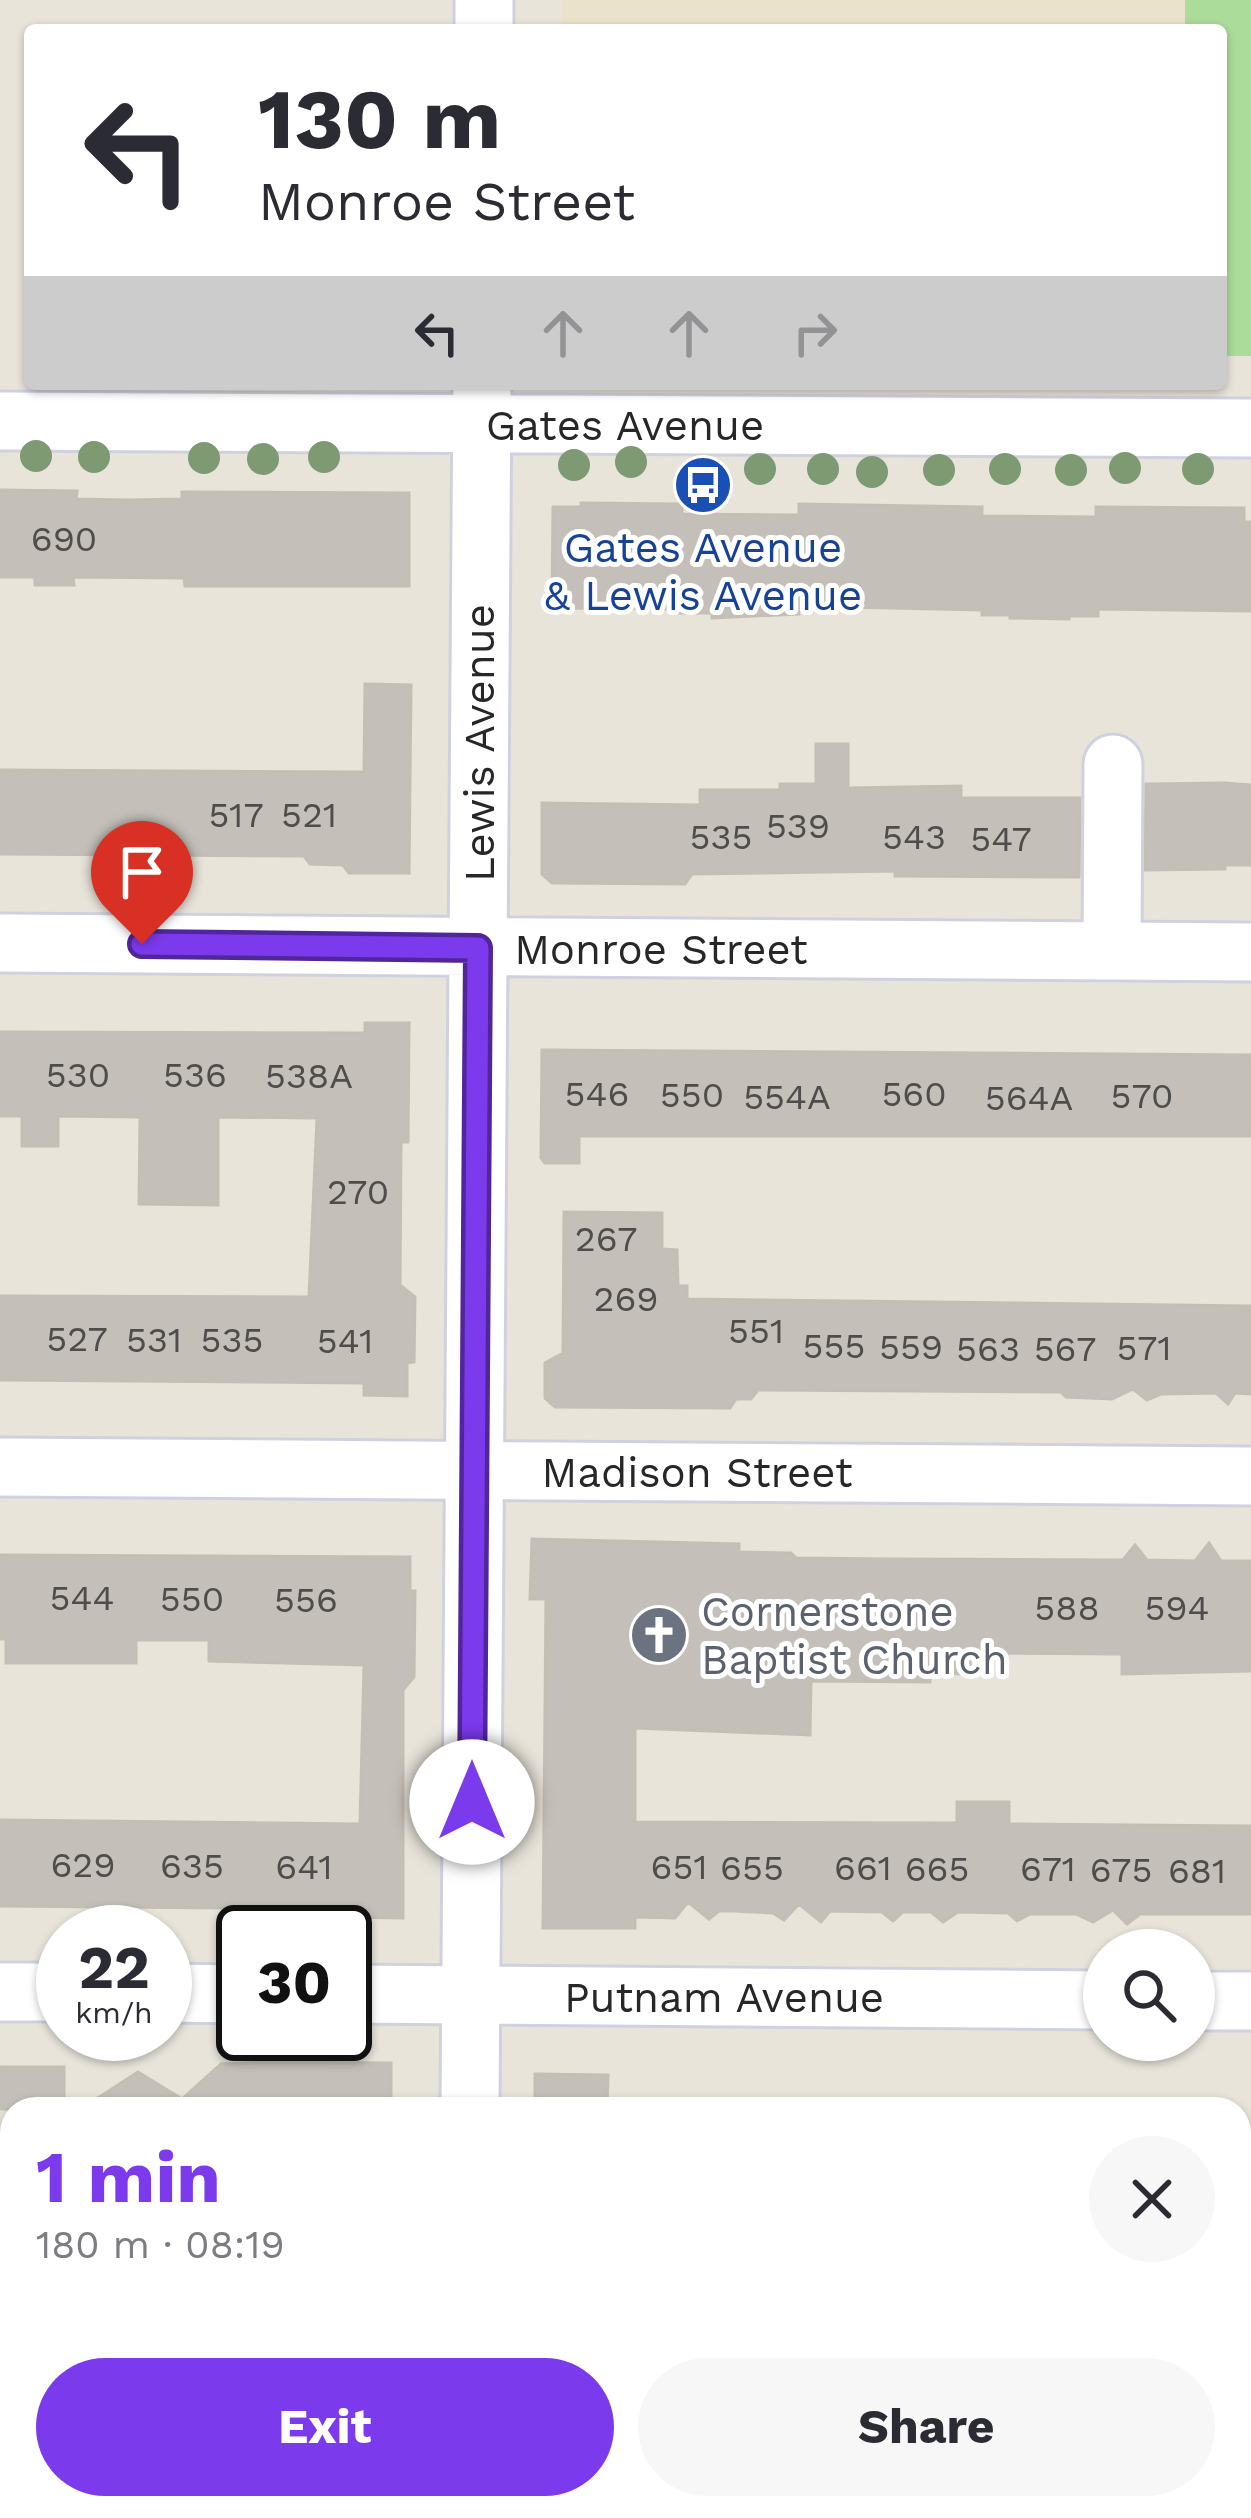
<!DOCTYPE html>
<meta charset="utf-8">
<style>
:root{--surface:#fff;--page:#f7f7f7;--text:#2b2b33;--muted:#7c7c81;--accent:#7c3aed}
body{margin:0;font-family:"Work Sans",sans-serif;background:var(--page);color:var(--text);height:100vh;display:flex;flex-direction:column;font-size:45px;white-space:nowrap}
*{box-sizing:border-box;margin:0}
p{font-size:39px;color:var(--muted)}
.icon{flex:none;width:66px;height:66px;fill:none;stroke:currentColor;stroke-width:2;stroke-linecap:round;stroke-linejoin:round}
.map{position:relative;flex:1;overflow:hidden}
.details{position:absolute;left:0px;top:2097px;width:1251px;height:423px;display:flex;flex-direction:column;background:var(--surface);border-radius:36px 36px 0 0;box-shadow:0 3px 9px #0004}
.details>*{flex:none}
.top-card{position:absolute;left:24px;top:24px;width:1203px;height:366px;border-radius:12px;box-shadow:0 3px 9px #0004;background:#fff;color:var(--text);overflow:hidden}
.tools{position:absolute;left:1083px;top:1929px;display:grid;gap:24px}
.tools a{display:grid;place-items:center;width:132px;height:132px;border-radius:50%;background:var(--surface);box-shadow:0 3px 9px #0004;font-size:60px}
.speed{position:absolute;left:36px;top:1905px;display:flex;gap:24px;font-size:60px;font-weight:700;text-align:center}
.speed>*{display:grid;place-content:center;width:156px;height:156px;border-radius:50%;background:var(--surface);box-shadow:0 3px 9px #0004;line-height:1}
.speed small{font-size:30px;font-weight:400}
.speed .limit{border:6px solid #111;border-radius:18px;background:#fff;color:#111}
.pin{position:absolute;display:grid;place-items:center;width:102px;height:102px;color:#fff;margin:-123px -51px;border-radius:50% 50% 50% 0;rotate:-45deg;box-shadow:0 0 12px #0007}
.pin .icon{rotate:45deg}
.me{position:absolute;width:132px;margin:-66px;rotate:0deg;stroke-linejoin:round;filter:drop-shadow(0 0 9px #0008)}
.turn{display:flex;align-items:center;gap:42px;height:252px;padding:0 36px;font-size:54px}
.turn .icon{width:156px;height:156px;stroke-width:2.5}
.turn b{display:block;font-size:84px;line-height:102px}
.lanes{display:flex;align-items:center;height:114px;padding:0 36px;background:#0003;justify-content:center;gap:60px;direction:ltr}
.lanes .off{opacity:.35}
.round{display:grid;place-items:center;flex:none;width:126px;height:126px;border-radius:63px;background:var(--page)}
.head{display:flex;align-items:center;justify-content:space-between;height:204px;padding:0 36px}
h1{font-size:72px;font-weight:700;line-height:90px;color:var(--accent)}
.cta{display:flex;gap:24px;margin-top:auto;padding:24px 36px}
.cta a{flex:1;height:138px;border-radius:72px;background:var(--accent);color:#fff;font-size:48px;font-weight:700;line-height:138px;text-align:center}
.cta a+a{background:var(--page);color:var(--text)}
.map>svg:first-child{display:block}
.education{fill:#eae2ca}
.green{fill:#abdc99}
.building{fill:#c4c0b9;stroke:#c4bfb4;stroke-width:3}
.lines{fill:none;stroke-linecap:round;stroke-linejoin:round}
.minor-casing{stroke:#cfd1df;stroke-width:63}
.minor{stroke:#fff;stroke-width:57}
.tree{fill:#7e9a73}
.route-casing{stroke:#51269a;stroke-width:30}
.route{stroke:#7c3aed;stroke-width:21}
.labels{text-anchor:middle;stroke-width:10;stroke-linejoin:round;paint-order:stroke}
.number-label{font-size:36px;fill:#4e4d4c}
.street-label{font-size:42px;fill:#272727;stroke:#fff}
.transit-label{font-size:42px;fill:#164399;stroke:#fff}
.worship-label{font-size:42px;fill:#5b616d;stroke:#fff;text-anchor:start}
</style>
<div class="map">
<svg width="1251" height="2518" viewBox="0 0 1251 2518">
<rect width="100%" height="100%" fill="#e9e4da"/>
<path class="education" d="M 562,0 L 1185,0 L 1185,30 L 562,30 Z"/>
<path class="green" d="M 1185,0 L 1251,0 L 1251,356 L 1221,356 L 1221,30 L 1185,30 Z"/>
<path class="building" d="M 0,490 L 77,491 L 76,499 L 129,500 L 182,499 L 182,492 L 409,493 L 409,586 L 185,586 L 184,578 L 73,577 L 74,585 L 35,585 L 35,577 L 0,577 Z
M 581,503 L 682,504 L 682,514 L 799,515 L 799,504 L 982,507 L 982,516 L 1096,517 L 1096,507 L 1244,508 L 1244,522 L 1251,522 L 1251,611 L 1098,609 L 1098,616 L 1069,616 L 1069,619 L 1010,618 L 1010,615 L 982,615 L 982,610 L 799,606 L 799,614 L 712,618 L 712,613 L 680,613 L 680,609 L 552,608 L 553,507 L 581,507 Z
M 365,684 L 411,685 L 409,873 L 349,873 L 343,865 L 310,864 L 304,856 L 0,854 L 0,770 L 364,772 Z
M 816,744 L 848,744 L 848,788 L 961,786 L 961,798 L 1080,798 L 1079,877 L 895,876 L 895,871 L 692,874 L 685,884 L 552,883 L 542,874 L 542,803 L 700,805 L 700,790 L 780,790 L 780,784 L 816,784 Z
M 1224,783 L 1251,785 L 1251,865 L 1225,865 L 1225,869 L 1145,870 L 1146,784 Z
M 365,1023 L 409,1023 L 408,1142 L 401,1142 L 400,1285 L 415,1297 L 414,1362 L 407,1363 L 407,1396 L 364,1395 L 364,1383 L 0,1380 L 0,1296 L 309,1297 L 317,1118 L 218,1117 L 218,1205 L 139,1204 L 140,1117 L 58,1116 L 58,1146 L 22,1146 L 22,1116 L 0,1116 L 0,1032 L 365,1033 Z
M 542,1050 L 1251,1055 L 1251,1136 L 579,1136 L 579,1163 L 545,1163 L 541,1158 Z
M 564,1212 L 662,1213 L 662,1249 L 677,1250 L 678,1286 L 687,1286 L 687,1299 L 1251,1306 L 1251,1394 L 1235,1393 L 1228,1404 L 1216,1393 L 1161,1394 L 1147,1400 L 1133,1389 L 1112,1399 L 1066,1397 L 1061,1392 L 758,1390 L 751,1399 L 736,1399 L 730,1408 L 555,1407 L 545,1398 L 545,1363 L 563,1353 Z
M 532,1539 L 739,1544 L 739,1552 L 791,1553 L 796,1558 L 892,1559 L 1123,1560 L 1135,1545 L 1147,1560 L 1195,1561 L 1209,1543 L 1221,1561 L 1251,1561 L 1251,1671 L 1122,1674 L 1122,1654 L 970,1653 L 970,1674 L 930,1673 L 930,1682 L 811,1681 L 810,1735 L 635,1728 L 635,1822 L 957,1823 L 957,1802 L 1009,1802 L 1009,1824 L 1251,1826 L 1251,1914 L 1140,1914 L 1127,1924 L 1113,1910 L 1093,1922 L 1076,1914 L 1030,1914 L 1017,1921 L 1008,1913 L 958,1912 L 943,1922 L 931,1912 L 903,1912 L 893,1921 L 882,1912 L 830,1911 L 821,1922 L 799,1904 L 784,1920 L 773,1913 L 733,1911 L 719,1911 L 709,1919 L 688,1902 L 675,1918 L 635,1917 L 635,1928 L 543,1928 L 546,1599 L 530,1599 Z
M 0,1555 L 410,1557 L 410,1591 L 415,1591 L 414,1677 L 403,1690 L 403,1918 L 342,1917 L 336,1909 L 0,1906 L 0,1820 L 360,1824 L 364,1665 L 209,1661 L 209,1640 L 136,1640 L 136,1663 L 6,1663 L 6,1639 L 0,1639 Z
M 267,2062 L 391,2063 L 391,2109 L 293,2109 L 293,2106 L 81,2109 L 138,2072 L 182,2099 L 221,2064 Z
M 0,2067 L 64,2067 L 64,2109 L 0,2109 Z
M 535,2074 L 608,2075 L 607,2109 L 535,2109 Z"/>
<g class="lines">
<g class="minor-casing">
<path id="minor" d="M 484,30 L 484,0
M 0,421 L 1251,428
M 0,943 L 1251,952
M 1112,951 L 1113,764
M 0,1467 L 1251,1476
M 0,1992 L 63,1992
M 165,1993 L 243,1994
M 345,1994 L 1104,2000
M 1194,2001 L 1251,2001
M 470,2109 L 482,384
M 0,2514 L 610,2518"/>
</g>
<use href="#minor" class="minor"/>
</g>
<g class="tree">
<circle cx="36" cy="456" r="16"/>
<circle cx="94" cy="457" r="16"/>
<circle cx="324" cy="457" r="16"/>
<circle cx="204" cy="458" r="16"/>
<circle cx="263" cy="459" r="16"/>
<circle cx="631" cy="462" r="16"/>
<circle cx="574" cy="465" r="16"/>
<circle cx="1125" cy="468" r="16"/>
<circle cx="760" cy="469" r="16"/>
<circle cx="823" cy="469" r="16"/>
<circle cx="1005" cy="469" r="16"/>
<circle cx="1198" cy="469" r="16"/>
<circle cx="939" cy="470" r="16"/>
<circle cx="1071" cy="470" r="16"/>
<circle cx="872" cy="472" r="16"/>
</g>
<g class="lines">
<g class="route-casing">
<path id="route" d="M 142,944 L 478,948 L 472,1802"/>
</g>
<use href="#route" class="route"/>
</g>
<defs>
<g id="bus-disc" transform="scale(3)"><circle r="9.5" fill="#1a4fb4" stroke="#fff"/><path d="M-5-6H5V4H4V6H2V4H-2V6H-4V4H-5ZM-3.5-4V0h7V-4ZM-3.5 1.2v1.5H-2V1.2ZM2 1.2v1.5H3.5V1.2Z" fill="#fff"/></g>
<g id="church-disc" transform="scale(3)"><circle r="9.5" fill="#6b7280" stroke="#fff"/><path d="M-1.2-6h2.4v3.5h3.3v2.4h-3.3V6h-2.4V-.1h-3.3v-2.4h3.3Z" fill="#fff"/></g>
</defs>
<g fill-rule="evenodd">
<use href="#bus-disc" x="703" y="485"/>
<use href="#church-disc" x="659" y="1635"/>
</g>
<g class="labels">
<g class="number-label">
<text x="64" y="551">690</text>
<text x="236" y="827">517</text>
<text x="309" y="827">521</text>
<text x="798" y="838">539</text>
<text x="721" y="849">535</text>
<text x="914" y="849">543</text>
<text x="1001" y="851">547</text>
<text x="78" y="1087">530</text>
<text x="195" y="1087">536</text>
<text x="309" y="1088">538A</text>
<text x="597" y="1106">546</text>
<text x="914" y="1106">560</text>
<text x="692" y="1107">550</text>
<text x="1142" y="1108">570</text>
<text x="787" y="1109">554A</text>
<text x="1029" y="1110">564A</text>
<text x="358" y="1204">270</text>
<text x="606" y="1251">267</text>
<text x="626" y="1311">269</text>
<text x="756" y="1343">551</text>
<text x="77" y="1351">527</text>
<text x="154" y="1352">531</text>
<text x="232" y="1352">535</text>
<text x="345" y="1353">541</text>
<text x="834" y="1358">555</text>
<text x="911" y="1359">559</text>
<text x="1144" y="1360">571</text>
<text x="988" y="1361">563</text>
<text x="1065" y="1361">567</text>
<text x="82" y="1610">544</text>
<text x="192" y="1611">550</text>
<text x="306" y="1612">556</text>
<text x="1067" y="1620">588</text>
<text x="1177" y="1620">594</text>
<text x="83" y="1877">629</text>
<text x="192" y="1878">635</text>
<text x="304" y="1879">641</text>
<text x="679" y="1879">651</text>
<text x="752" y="1880">655</text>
<text x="863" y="1880">661</text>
<text x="937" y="1881">665</text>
<text x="1048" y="1881">671</text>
<text x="1121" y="1882">675</text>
<text x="1197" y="1883">681</text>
</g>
<g class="street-label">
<text x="625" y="440">Gates Avenue</text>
<text transform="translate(479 743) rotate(-90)" y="15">Lewis Avenue</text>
<text x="661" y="964">Monroe Street</text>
<text x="697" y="1487">Madison Street</text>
<text x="724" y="2012">Putnam Avenue</text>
</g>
<g class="transit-label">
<text x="703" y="562">Gates Avenue<tspan x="703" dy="48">&amp; Lewis Avenue</tspan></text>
</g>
<g class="worship-label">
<text x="701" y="1626">Cornerstone<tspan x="701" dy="48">Baptist Church</tspan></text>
</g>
</g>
</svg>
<div class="tools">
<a><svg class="icon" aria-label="search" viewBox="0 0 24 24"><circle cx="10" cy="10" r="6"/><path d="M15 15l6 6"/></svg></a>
</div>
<div class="speed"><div>22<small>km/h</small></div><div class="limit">30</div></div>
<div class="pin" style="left:142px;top:944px;background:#d93025"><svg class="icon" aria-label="arrive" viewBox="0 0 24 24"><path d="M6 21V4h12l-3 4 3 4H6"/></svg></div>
<svg class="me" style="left:472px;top:1802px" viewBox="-20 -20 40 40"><circle r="19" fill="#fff"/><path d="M0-13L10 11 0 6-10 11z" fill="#7c3aed"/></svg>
<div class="top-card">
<div class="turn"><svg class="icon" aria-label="left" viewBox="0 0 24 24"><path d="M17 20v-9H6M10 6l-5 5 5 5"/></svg><div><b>130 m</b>Monroe Street</div></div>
<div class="lanes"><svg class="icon" aria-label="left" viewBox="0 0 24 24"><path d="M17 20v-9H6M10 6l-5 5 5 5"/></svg><svg class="icon off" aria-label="ahead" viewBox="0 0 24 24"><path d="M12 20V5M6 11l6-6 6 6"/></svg><svg class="icon off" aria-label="ahead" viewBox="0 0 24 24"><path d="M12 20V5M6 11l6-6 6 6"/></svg><svg class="icon off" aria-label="right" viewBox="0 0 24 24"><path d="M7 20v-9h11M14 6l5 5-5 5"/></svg></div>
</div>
<section class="details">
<div class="head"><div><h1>1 min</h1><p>180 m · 08:19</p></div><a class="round"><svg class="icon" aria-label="close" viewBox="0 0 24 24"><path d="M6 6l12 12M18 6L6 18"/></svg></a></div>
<div class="cta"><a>Exit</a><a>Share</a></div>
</section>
</div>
